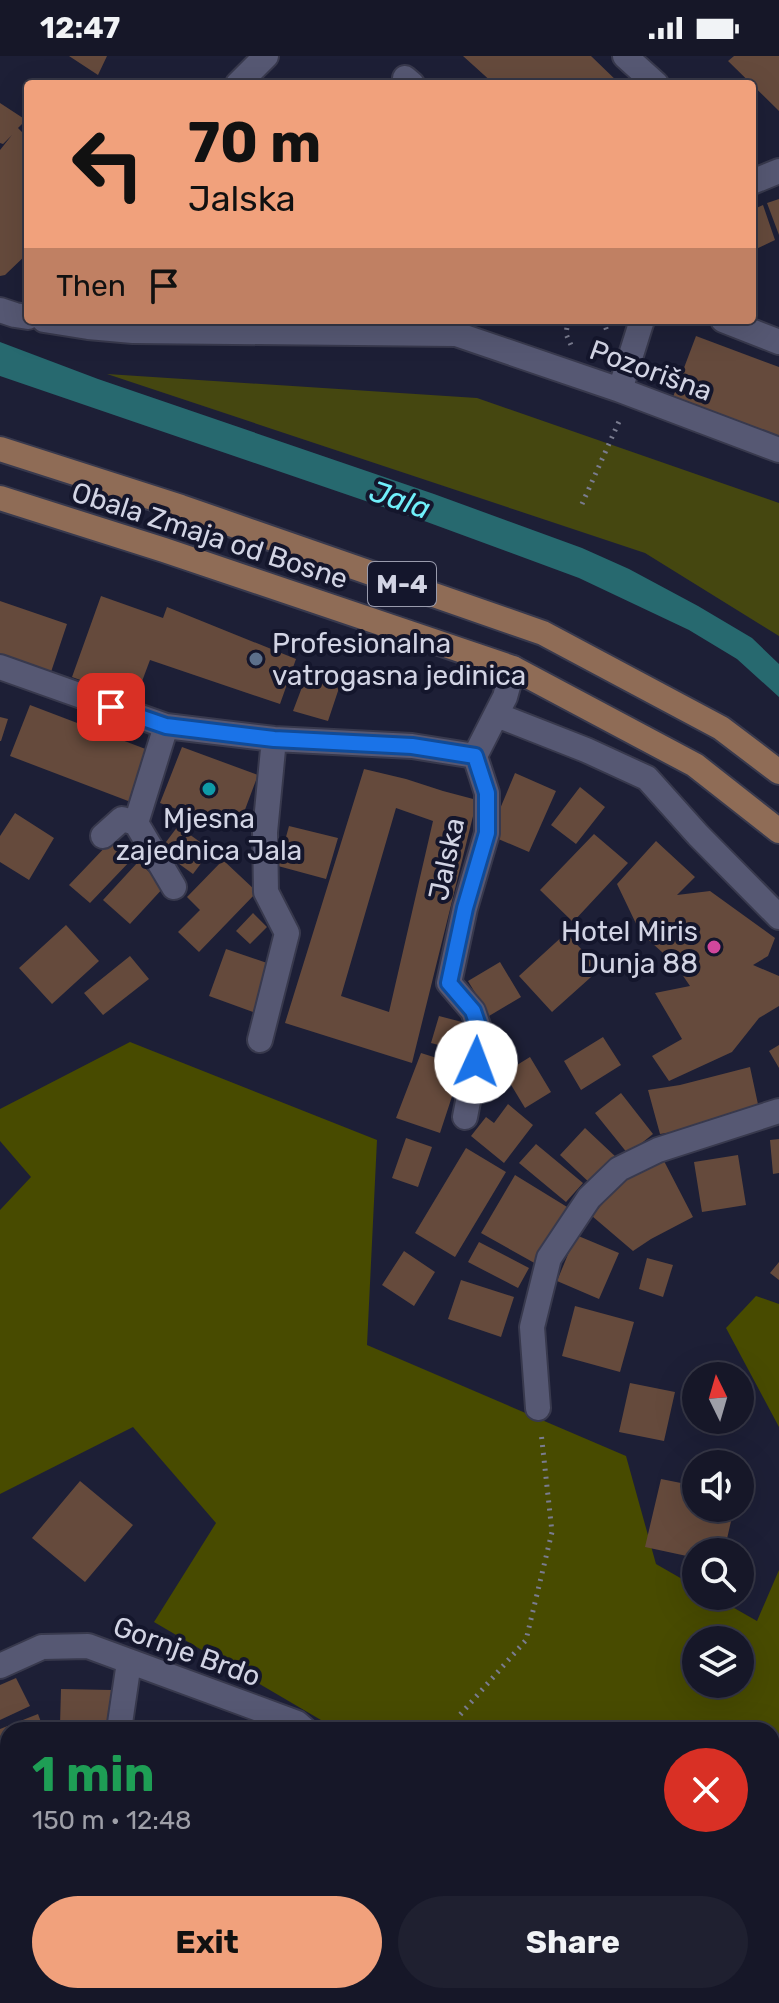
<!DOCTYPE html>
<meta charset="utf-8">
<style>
:root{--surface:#161728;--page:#1f2030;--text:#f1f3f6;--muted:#9e9fa8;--line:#353645;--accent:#f1a17c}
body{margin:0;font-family:Rubik,sans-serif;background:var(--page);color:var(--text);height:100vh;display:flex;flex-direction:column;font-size:30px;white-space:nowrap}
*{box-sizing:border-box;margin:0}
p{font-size:26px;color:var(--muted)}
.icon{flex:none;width:44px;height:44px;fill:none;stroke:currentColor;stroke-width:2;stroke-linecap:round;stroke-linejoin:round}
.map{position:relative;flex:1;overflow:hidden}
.details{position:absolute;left:0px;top:1666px;width:780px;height:282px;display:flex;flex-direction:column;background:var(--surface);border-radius:24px 24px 0 0;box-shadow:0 8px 32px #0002,0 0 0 2px var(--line)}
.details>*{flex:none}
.top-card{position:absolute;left:24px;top:24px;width:732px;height:244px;border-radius:8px;box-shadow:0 8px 32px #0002,0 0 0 2px var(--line);background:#f1a17c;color:#111;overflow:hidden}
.needle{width:52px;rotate:355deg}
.buttons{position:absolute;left:682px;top:1306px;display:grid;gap:16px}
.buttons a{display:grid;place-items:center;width:72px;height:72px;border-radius:50%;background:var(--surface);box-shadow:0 8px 32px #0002,0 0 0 2px var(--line);font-size:40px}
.pin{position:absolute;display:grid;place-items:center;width:68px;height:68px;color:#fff;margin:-34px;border-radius:16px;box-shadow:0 4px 12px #0006}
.me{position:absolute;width:88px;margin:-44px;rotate:2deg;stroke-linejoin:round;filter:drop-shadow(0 0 6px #0008)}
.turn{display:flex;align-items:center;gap:28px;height:168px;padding:0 32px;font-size:36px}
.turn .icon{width:104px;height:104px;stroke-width:2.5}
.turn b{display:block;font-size:56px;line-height:68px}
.then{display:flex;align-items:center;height:76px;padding:0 32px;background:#0003;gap:16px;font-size:30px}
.round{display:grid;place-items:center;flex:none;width:84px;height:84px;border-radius:42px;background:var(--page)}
.overview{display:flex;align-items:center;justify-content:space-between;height:136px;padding:0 32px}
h1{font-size:48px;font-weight:700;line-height:60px;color:#1e9e55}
.primary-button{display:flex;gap:16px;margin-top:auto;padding:16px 32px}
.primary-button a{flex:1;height:92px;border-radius:48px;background:var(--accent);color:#111;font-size:32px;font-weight:700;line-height:92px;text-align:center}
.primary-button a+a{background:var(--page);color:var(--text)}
.status{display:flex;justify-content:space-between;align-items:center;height:56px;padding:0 40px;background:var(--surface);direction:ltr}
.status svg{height:22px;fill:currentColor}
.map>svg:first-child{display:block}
.green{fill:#454710}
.forest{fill:#484b00;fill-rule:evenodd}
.water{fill:#27696f}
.building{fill:#654a3c;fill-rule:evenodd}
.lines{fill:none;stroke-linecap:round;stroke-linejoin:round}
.minor-casing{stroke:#38394d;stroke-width:28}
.major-casing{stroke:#38394d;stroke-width:28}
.path{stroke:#7a7c8f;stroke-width:5;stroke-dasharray:2 6;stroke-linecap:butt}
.minor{stroke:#565873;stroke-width:24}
.major{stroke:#8f6c56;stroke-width:24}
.route-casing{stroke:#114b97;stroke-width:20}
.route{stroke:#1a73e8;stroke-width:14}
.service-dot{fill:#5c6f8a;stroke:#14162c;stroke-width:3}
.culture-dot{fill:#0f9aa8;stroke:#14162c;stroke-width:3}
.hotel-dot{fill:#d1479c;stroke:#14162c;stroke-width:3}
.labels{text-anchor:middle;stroke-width:8;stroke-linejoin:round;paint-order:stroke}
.shield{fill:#14162c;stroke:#999bad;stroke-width:2}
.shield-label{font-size:26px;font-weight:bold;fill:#d2d4e4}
.street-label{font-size:28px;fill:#d2d4e4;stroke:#14162c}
.poi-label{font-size:28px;fill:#d2d4e4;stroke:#14162c;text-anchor:start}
.water-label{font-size:30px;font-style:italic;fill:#70effa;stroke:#14162c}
</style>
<div class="status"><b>12:47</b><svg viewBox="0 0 49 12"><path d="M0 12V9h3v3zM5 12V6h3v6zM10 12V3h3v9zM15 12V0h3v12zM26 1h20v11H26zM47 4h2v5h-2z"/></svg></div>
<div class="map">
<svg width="779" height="1947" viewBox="0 0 779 1947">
<rect width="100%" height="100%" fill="#1d1f36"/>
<path class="green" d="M 107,318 L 477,342 L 779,447 L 779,580 L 645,497 Z"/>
<path class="forest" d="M 130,986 L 377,1084 L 367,1289 L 626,1400 L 656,1508 L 696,1531 L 696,1540 L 713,1540 L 757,1565 L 779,1514 L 779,1847 L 772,1850 L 772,1674 L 338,1674 L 154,1566 L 216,1467 L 133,1371 L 0,1438 L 0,1154 L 31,1121 L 0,1085 L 0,1053 ZM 696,1584 L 740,1584 L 740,1628 L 696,1628 Z
M 756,1240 L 779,1248 L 779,1371 L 726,1272 Z"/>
<path class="water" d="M 0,286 L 98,323 L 434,438 L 582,492 L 629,513 L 698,550 L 752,582 L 779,608 L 779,641 L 737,603 L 689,574 L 579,522 L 427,466 L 0,320 Z"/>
<path class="building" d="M 69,0 L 107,0 L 98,19 Z
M 463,0 L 591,0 L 620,28 L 494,28 Z
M 734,0 L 779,0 L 779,55 L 728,5 Z
M 0,47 L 26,64 L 18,72 L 28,82 L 28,197 L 5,219 L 0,220 L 0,94 L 12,79 L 3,88 L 0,87 Z
M 779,143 L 779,179 L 767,147 Z
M 763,149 L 775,184 L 752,195 L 752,154 Z
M 696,280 L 779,311 L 779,380 L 673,341 Z
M 101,540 L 163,562 L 167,551 L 296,603 L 280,648 L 150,604 L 135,644 L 72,621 Z
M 0,545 L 67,568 L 51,616 L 0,599 Z
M 310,610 L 342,623 L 328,665 L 293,655 Z
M 30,649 L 156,697 L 136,748 L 10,700 Z
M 0,661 L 8,663 L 1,685 L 0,685 Z
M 182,691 L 258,719 L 237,775 L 160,747 Z
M 364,713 L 406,723 L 443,735 L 477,744 L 412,1007 L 285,967 ZM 396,752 L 433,765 L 389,956 L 341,940 Z
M 515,717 L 556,735 L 529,796 L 489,779 Z
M 580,731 L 605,751 L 576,788 L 551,769 Z
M 15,757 L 54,782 L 29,824 L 0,806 L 0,780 Z
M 178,770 L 211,794 L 193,818 L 160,794 Z
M 289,770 L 338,782 L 326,823 L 278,810 Z
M 594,778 L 628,807 L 573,866 L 540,834 Z
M 111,785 L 133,802 L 90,847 L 69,829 Z
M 656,785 L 695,821 L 677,839 L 710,835 L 775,882 L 768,900 L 753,909 L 779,920 L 779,950 L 759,962 L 732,996 L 669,1025 L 652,1000 L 682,983 L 655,937 L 690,930 L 675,908 L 640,876 L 617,828 Z
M 223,804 L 257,836 L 199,896 L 178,876 L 200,854 L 187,841 Z
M 138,806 L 165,830 L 130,868 L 103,844 Z
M 253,857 L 267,871 L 250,888 L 236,875 Z
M 66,869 L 99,905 L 52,948 L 19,912 Z
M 566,877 L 600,913 L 552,956 L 519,920 Z
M 226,893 L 270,908 L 253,956 L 209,940 Z
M 130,900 L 149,923 L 103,959 L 84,937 Z
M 500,906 L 521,941 L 489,960 L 468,925 Z
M 439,960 L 462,966 L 454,993 L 431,987 Z
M 603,981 L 621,1009 L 581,1034 L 564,1005 Z
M 779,989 L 779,1012 L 769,995 Z
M 421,997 L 462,1010 L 440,1077 L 396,1062 Z
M 530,1001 L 551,1036 L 525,1052 L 504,1017 Z
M 750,1011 L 759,1053 L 686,1074 L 660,1078 L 648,1034 L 680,1029 Z
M 621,1037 L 653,1078 L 628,1098 L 595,1057 Z
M 508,1048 L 533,1069 L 504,1107 L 471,1080 L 486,1061 L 494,1067 Z
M 585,1072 L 617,1102 L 592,1129 L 560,1099 Z
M 406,1082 L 432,1091 L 418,1131 L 392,1122 Z
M 779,1083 L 779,1117 L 773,1118 L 770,1084 Z
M 536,1088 L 583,1127 L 566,1146 L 519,1107 Z
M 466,1092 L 506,1116 L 455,1201 L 415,1177 Z
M 738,1099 L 746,1149 L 702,1156 L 694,1106 Z
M 664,1105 L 693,1161 L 651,1183 L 633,1195 L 592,1160 L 621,1126 Z
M 515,1119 L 572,1154 L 538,1209 L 481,1177 Z
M 576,1179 L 619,1197 L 599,1243 L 557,1225 Z
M 479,1186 L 529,1212 L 518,1232 L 468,1206 Z
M 404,1195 L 435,1216 L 414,1250 L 382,1229 Z
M 647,1202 L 673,1209 L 663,1241 L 639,1233 Z
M 779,1206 L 779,1224 L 770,1217 Z
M 461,1224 L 514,1241 L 501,1281 L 448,1263 Z
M 575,1250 L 634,1266 L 620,1316 L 562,1300 Z
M 630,1327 L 675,1336 L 664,1385 L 619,1376 Z
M 661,1423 L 696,1430 L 696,1452 L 734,1452 L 724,1496 L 696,1496 L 696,1502 L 645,1491 Z
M 80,1425 L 133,1469 L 85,1526 L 32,1482 Z
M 16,1622 L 30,1650 L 0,1664 L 0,1629 Z
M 61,1633 L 112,1634 L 111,1670 L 60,1669 Z
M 38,1658 L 44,1674 L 8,1674 L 8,1718 L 0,1699 L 0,1673 Z
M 61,1940 L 109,1940 L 110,1947 L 61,1947 Z
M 170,1940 L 223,1940 L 224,1947 L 172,1947 Z
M 433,1940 L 453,1940 L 446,1947 L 439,1947 Z
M 564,1940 L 614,1940 L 606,1947 L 570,1947 Z"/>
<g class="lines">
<g class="minor-casing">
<path id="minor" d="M 625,0 L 656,28
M 405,22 L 412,28
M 238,28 L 266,0
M 752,126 L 779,115
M 0,254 L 15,259 L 28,261
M 44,264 L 88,271 L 133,275 L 456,278 L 620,334 L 779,394
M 723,264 L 779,286
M 620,334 L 642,264
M 0,611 L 166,670 L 274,683 L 412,690 L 475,700
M 497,659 L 586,694 L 647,722 L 698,779 L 779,861
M 166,670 L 136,767 L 174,831
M 475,700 L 505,641 L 513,612
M 103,780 L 122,763 L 136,767
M 260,984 L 287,877 L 266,836 L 265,776 L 274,683
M 465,1061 L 481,978 L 473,955 L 449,927 L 465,852 L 487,777 L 487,737 L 475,700
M 538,1352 L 532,1271 L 549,1202 L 589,1142 L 619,1113 L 658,1094 L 779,1055
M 0,1610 L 42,1591 L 88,1590 L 297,1667 L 305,1674
M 119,1674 L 129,1606
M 140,1940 L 142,1947
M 534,1940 L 540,1947"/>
</g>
<g class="major-casing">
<path id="major" d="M 0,393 L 181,451 L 543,577 L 721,672 L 779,716
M 0,442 L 164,494 L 513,612 L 695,709 L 779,775"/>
</g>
<path class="path" d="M 568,264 L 566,278 L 571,289
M 603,264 L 608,278
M 582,448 L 621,361
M 459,1674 L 459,1660 L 526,1584 L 552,1476 L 541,1376"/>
<use href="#minor" class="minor"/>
<use href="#major" class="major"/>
</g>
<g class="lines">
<g class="route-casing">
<path id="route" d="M 111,651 L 166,670 L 274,683 L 412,690 L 475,700 L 487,737 L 487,777 L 465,852 L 449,927 L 473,955 L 481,978 L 476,1006"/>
</g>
<use href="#route" class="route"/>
</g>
<circle class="service-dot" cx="256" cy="603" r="8"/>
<circle class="culture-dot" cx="209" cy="733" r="8"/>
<circle class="hotel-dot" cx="714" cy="891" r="8"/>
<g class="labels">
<rect class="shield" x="368" y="506" width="68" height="44" rx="6"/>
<g class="shield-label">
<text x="402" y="537">M-4</text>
</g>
<g class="street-label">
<text transform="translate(651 314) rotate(20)" y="10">Pozorišna</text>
<text transform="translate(210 479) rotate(18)" y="10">Obala Zmaja od Bosne</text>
<text transform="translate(446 803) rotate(-78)" y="10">Jalska</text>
<text transform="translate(187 1595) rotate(20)" y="10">Gornje Brdo</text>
</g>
<g class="poi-label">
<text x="272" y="597">Profesionalna<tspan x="272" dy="32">vatrogasna jedinica</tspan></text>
<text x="209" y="772" text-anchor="middle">Mjesna<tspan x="209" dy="32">zajednica Jala</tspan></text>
<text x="698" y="885" text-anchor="end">Hotel Miris<tspan x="698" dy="32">Dunja 88</tspan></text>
</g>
<g class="water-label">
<text transform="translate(400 444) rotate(19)" y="10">Jala</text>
</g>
</g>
</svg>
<div class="buttons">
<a><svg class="needle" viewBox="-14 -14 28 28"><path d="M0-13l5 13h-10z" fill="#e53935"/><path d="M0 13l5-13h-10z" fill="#9e9fa8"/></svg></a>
<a><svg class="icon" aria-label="sound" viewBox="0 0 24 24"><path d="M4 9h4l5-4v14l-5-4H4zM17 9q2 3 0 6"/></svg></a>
<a><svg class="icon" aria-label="search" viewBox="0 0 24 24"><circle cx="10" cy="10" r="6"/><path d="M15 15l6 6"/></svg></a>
<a><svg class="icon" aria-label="layers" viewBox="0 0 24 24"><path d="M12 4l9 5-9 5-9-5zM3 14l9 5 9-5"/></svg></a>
</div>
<div class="pin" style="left:111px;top:651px;background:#d93025"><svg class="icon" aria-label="arrive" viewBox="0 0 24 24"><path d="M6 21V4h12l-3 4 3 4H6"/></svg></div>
<svg class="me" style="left:476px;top:1006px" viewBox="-20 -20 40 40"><circle r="19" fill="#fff"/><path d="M0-13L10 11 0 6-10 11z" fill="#1a73e8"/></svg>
<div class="top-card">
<div class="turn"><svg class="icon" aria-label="left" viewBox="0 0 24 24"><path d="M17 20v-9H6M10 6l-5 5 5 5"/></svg><div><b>70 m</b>Jalska</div></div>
<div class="then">Then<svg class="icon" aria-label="arrive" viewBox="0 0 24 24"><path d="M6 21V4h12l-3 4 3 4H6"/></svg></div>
</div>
<section class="details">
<div class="overview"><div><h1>1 min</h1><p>150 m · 12:48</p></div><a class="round" style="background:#d93025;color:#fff"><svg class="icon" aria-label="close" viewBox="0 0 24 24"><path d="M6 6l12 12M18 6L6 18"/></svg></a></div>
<div class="primary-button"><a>Exit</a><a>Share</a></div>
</section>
</div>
